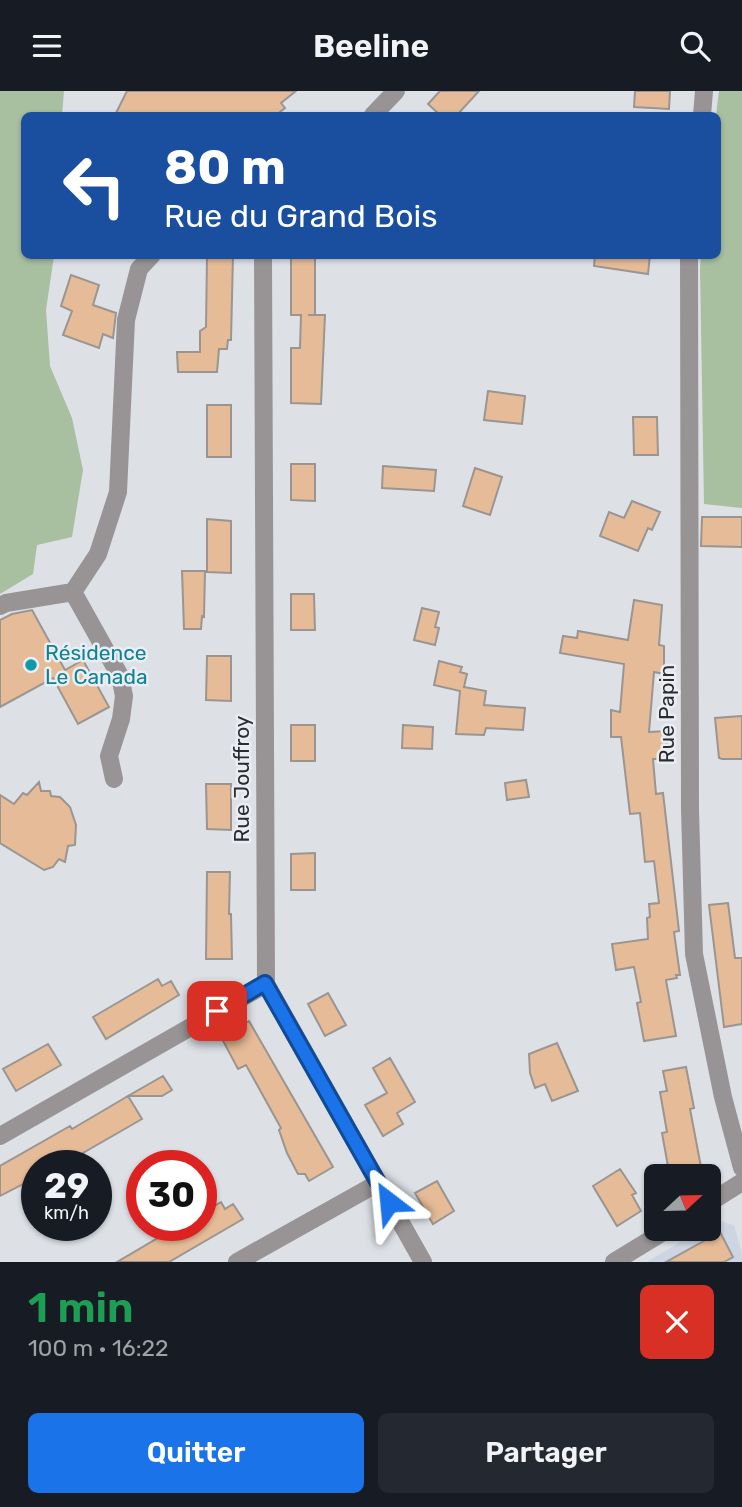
<!DOCTYPE html>
<html lang="fr">
<meta charset="utf-8">
<style>
:root{--surface:#171b24;--page:#242831;--text:#f1f3f6;--muted:#9ea1a6;--accent:#1a73e8}
body{margin:0;font-family:Rubik,sans-serif;background:var(--page);color:var(--text);height:100vh;display:flex;flex-direction:column;font-size:26px;white-space:nowrap}
*{box-sizing:border-box;margin:0}
p{font-size:23px;color:var(--muted)}
.icon{flex:none;width:38px;height:38px;fill:none;stroke:currentColor;stroke-width:2;stroke-linecap:round;stroke-linejoin:round}
.map{position:relative;height:1171px;overflow:hidden}
.details{display:flex;flex-direction:column;background:var(--surface);flex:1}
.details>*{flex:none}
.hud{position:absolute;left:21px;top:21px;width:700px;height:147px;border-radius:10px;box-shadow:0 2px 5px #0004;background:#1a4fa0;color:#fff;overflow:hidden}
.needle{width:46px;rotate:68deg}
.buttons{position:absolute;left:644px;top:1073px;display:grid;gap:14px}
.buttons a{display:grid;place-items:center;width:77px;height:77px;border-radius:10px;background:var(--surface);box-shadow:0 2px 5px #0004;font-size:35px}
.speed{position:absolute;left:21px;top:1059px;display:flex;gap:14px;font-size:35px;font-weight:700;text-align:center}
.speed>*{display:grid;place-content:center;width:91px;height:91px;border-radius:50%;background:var(--surface);box-shadow:0 2px 5px #0004;line-height:1}
.speed small{font-size:18px;font-weight:400}
.speed .limit{border:10px solid #d22;background:#fff;color:#111}
.pin{position:absolute;display:grid;place-items:center;width:60px;height:60px;color:#fff;margin:-30px;border-radius:14px;box-shadow:0 4px 10px #0006}
.me{position:absolute;width:77px;margin:-38px;rotate:331deg;stroke-linejoin:round;filter:drop-shadow(0 0 5px #0008)}
.turn{display:flex;align-items:center;gap:24px;height:147px;padding:0 28px;font-size:32px}
.turn .icon{width:91px;height:91px;stroke-width:2.5}
.turn b{display:block;font-size:49px;line-height:60px}
.round{display:grid;place-items:center;flex:none;width:74px;height:74px;border-radius:10px;background:var(--page)}
.head{display:flex;align-items:center;justify-content:space-between;height:119px;padding:0 28px}
h1{font-size:42px;font-weight:600;line-height:52px;color:#1e9e55}
.primary-button{display:flex;gap:14px;margin-top:auto;padding:14px 28px}
.primary-button a{flex:1;height:80px;border-radius:10px;background:var(--accent);color:#fff;font-size:28px;font-weight:600;line-height:80px;text-align:center}
.primary-button a+a{background:var(--page);color:var(--text)}
header{display:flex;justify-content:space-between;align-items:center;height:91px;padding:0 28px;background:var(--surface);font-size:32px;font-weight:600}
.map>svg:first-child{display:block}
.built{fill:#ccd5e1}
.green{fill:#a8bfa0}
.building{fill:#e6bb97;stroke:#9b9591;stroke-width:2}
.lines{fill:none;stroke-linecap:round;stroke-linejoin:round}
.minor{stroke:#989495;stroke-width:18}
.route-casing{stroke:#114b97;stroke-width:18}
.route{stroke:#1a73e8;stroke-width:12}
.culture-dot{fill:#0f9aa8;stroke:#eaeef4;stroke-width:2.5}
.labels{text-anchor:middle;stroke-width:5;stroke-linejoin:round;paint-order:stroke}
.culture-label{font-size:21px;fill:#0d838f;stroke:#eaeef4;text-anchor:start}
.street-label{font-size:21px;fill:#2b2c2e;stroke:#eaeef4}
</style>
<header><svg class="icon" aria-label="menu" viewBox="0 0 24 24"><path d="M4 6h16M4 12h16M4 18h16"/></svg>Beeline<svg class="icon" aria-label="search" viewBox="0 0 24 24"><circle cx="10" cy="10" r="6"/><path d="M15 15l6 6"/></svg></header>
<div class="map">
<svg width="742" height="1171" viewBox="0 0 742 1171">
<rect width="100%" height="100%" fill="#dde1e6"/>
<path class="built" d="M 716,1129 L 734,1134 L 742,1163 L 742,1171 L 647,1171 L 702,1138 L 709,1138 L 709,1133 Z"/>
<path class="green" d="M 0,0 L 64,0 L 62,24 L 24,24 L 24,164 L 54,165 L 46,219 L 50,275 L 72,327 L 83,379 L 72,446 L 37,454 L 33,483 L 0,503 Z
M 719,0 L 742,0 L 742,417 L 704,413 L 700,177 L 701,165 L 718,164 L 718,24 L 716,24 Z"/>
<path class="building" d="M 127,0 L 296,0 L 281,12 L 285,17 L 276,24 L 115,24 Z
M 440,0 L 479,0 L 457,24 L 440,24 L 428,13 Z
M 635,0 L 670,0 L 669,18 L 634,16 Z
M 207,164 L 233,164 L 231,249 L 228,249 L 227,258 L 219,258 L 217,281 L 178,281 L 177,261 L 200,261 L 200,240 L 206,236 Z
M 291,164 L 315,164 L 315,224 L 308,224 L 325,224 L 321,313 L 291,312 L 291,257 L 300,257 L 301,224 L 291,224 Z
M 595,164 L 650,164 L 648,183 L 594,175 Z
M 71,184 L 99,194 L 93,214 L 116,222 L 113,247 L 103,243 L 99,257 L 63,244 L 72,220 L 61,215 Z
M 488,300 L 525,305 L 522,333 L 484,329 Z
M 207,314 L 231,314 L 231,366 L 207,366 Z
M 633,326 L 657,326 L 658,364 L 634,364 Z
M 291,373 L 315,373 L 315,410 L 291,409 Z
M 383,375 L 436,379 L 434,400 L 382,397 Z
M 475,377 L 502,386 L 490,424 L 463,415 Z
M 632,410 L 660,421 L 652,439 L 648,437 L 638,460 L 600,445 L 609,421 L 624,427 Z
M 702,426 L 742,426 L 742,456 L 701,455 Z
M 207,428 L 231,430 L 231,482 L 207,481 Z
M 182,480 L 205,480 L 204,526 L 202,525 L 201,538 L 184,538 Z
M 291,503 L 314,503 L 315,539 L 291,539 Z
M 634,509 L 662,514 L 659,554 L 664,555 L 664,583 L 654,581 L 649,641 L 667,640 L 667,668 L 653,668 L 656,703 L 663,702 L 679,840 L 674,841 L 680,884 L 676,884 L 677,887 L 666,889 L 676,945 L 644,950 L 637,912 L 641,911 L 634,876 L 616,879 L 612,853 L 648,848 L 647,827 L 650,826 L 649,813 L 659,812 L 654,770 L 645,771 L 640,722 L 630,723 L 621,646 L 611,646 L 611,619 L 620,621 L 624,573 L 560,562 L 563,545 L 577,547 L 578,540 L 628,549 Z
M 422,517 L 439,521 L 435,536 L 439,537 L 435,554 L 414,549 Z
M 32,519 L 65,579 L 83,569 L 109,616 L 78,633 L 53,587 L 0,616 L 0,529 L 12,523 Z
M 207,565 L 231,565 L 231,610 L 206,609 Z
M 439,570 L 462,576 L 460,581 L 467,583 L 464,596 L 486,600 L 484,614 L 525,617 L 523,639 L 486,637 L 484,644 L 456,643 L 460,600 L 434,594 Z
M 742,625 L 742,668 L 722,668 L 719,667 L 715,627 Z
M 291,634 L 315,634 L 315,670 L 291,670 Z
M 403,634 L 433,636 L 432,658 L 402,657 Z
M 526,689 L 529,706 L 507,709 L 505,692 Z
M 39,691 L 41,700 L 50,700 L 51,705 L 60,706 L 70,716 L 76,734 L 75,754 L 68,755 L 65,771 L 59,768 L 53,776 L 44,779 L 0,752 L 0,704 L 14,713 L 23,702 L 27,704 Z
M 206,693 L 231,693 L 231,739 L 207,738 Z
M 315,762 L 315,799 L 291,799 L 291,763 Z
M 207,781 L 230,781 L 229,823 L 231,823 L 232,868 L 206,868 Z
M 728,812 L 735,867 L 742,867 L 742,933 L 724,936 L 709,814 Z
M 158,888 L 162,895 L 171,890 L 179,904 L 106,948 L 93,926 Z
M 328,902 L 346,934 L 325,945 L 308,913 Z
M 249,930 L 333,1076 L 309,1090 L 305,1083 L 298,1083 L 287,1062 L 279,1039 L 281,1037 L 246,974 L 238,978 L 221,946 Z
M 557,952 L 578,1000 L 552,1010 L 545,993 L 535,997 L 530,982 L 529,963 Z
M 48,953 L 61,974 L 16,1000 L 3,978 Z
M 390,967 L 415,1011 L 397,1022 L 403,1033 L 383,1045 L 365,1014 L 387,1002 L 373,977 Z
M 686,976 L 694,1017 L 690,1018 L 701,1076 L 669,1081 L 662,1042 L 667,1041 L 660,1001 L 667,1000 L 663,980 Z
M 163,985 L 172,999 L 162,1005 L 128,1005 Z
M 128,1005 L 142,1028 L 62,1074 L 37,1074 L 37,1086 L 0,1105 L 0,1075 L 70,1035 L 72,1038 Z
M 620,1078 L 636,1102 L 632,1104 L 641,1120 L 617,1135 L 593,1095 Z
M 437,1090 L 454,1120 L 433,1133 L 415,1102 Z
M 221,1111 L 225,1118 L 233,1113 L 243,1128 L 169,1171 L 117,1171 L 180,1134 L 201,1134 L 201,1122 Z
M 720,1141 L 733,1166 L 724,1171 L 666,1171 Z"/>
<g class="lines">
<path class="minor" d="M 373,24 L 396,0
M 702,24 L 704,0
M 263,164 L 266,893 L 423,1171
M 689,164 L 690,718 L 694,863 L 723,1006 L 742,1077
M 73,501 L 120,585 L 124,605 L 121,628 L 109,665 L 114,688
M 0,515 L 6,512 L 73,501 L 98,463 L 118,401 L 126,229 L 139,178 L 152,164
M 0,1045 L 266,893
M 709,1112 L 742,1091
M 237,1171 L 378,1092
M 614,1171 L 668,1138"/>
</g>
<g class="lines">
<g class="route-casing">
<path id="route" d="M 217,920 L 265,892 L 389,1111"/>
</g>
<use href="#route" class="route"/>
</g>
<circle class="culture-dot" cx="31" cy="574" r="7"/>
<g class="labels">
<g class="culture-label">
<text x="45" y="569">Résidence<tspan x="45" dy="24">Le Canada</tspan></text>
</g>
<g class="street-label">
<text transform="translate(667 623) rotate(-90)" y="7">Rue Papin</text>
<text transform="translate(242 688) rotate(-90)" y="7">Rue Jouffroy</text>
</g>
</g>
</svg>
<div class="buttons">
<a><svg class="needle" viewBox="-14 -14 28 28"><path d="M0-13l5 13h-10z" fill="#e53935"/><path d="M0 13l5-13h-10z" fill="#9ea1a6"/></svg></a>
</div>
<div class="speed"><div>29<small>km/h</small></div><div class="limit">30</div></div>
<div class="pin" style="left:217px;top:920px;background:#d93025"><svg class="icon" aria-label="arrive" viewBox="0 0 24 24"><path d="M6 21V4h12l-3 4 3 4H6"/></svg></div>
<svg class="me" style="left:389px;top:1111px" viewBox="-20 -20 40 40"><path d="M0-17L14 15 0 8-14 15z" fill="#1a73e8" stroke="#fff" stroke-width="4"/></svg>
<div class="hud">
<div class="turn"><svg class="icon" aria-label="left" viewBox="0 0 24 24"><path d="M17 20v-9H6M10 6l-5 5 5 5"/></svg><div><b>80 m</b>Rue du Grand Bois</div></div>
</div>
</div>
<section class="details">
<div class="head"><div><h1>1 min</h1><p>100 m · 16:22</p></div><a class="round" style="background:#d93025;color:#fff"><svg class="icon" aria-label="close" viewBox="0 0 24 24"><path d="M6 6l12 12M18 6L6 18"/></svg></a></div>
<div class="primary-button"><a>Quitter</a><a>Partager</a></div>
</section>
